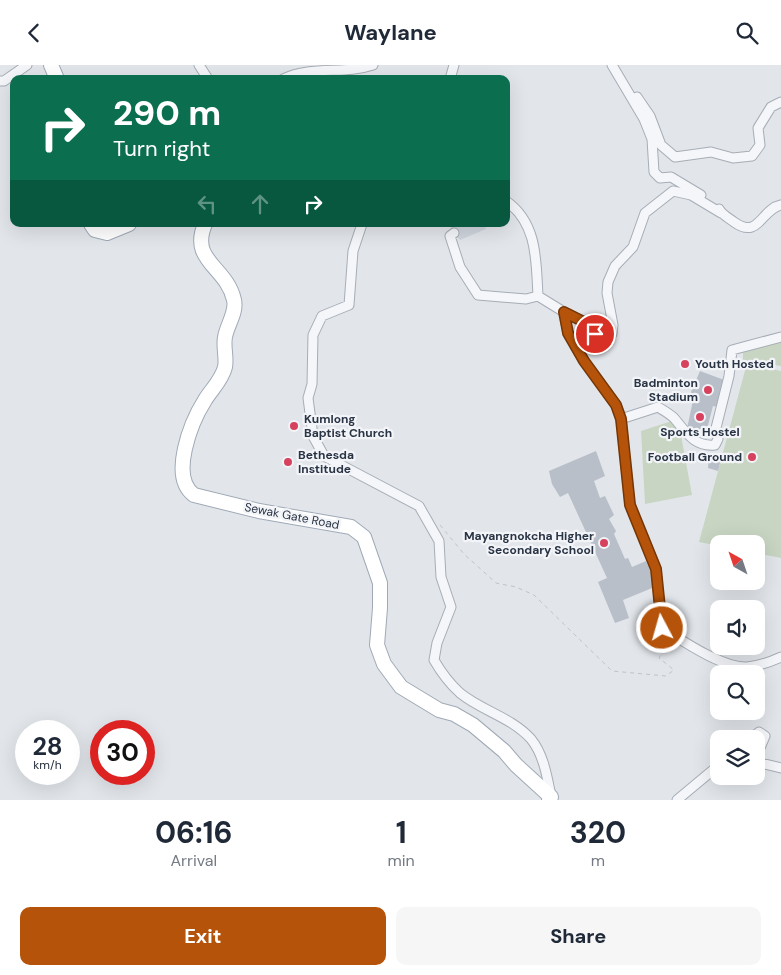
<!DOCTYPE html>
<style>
:root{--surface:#fff;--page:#f6f6f7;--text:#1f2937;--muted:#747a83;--accent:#b45309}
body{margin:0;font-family:"DM Sans",sans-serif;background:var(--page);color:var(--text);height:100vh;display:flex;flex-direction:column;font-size:19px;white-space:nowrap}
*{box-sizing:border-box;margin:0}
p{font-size:16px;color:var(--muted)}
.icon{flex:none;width:28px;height:28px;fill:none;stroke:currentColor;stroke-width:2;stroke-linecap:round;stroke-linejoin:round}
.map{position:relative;height:735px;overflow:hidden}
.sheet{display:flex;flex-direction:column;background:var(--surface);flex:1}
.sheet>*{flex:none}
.top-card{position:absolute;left:10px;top:10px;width:500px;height:152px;border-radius:10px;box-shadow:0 5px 20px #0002;background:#0b6e4f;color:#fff;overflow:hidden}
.needle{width:32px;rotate:320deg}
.fabs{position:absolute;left:710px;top:470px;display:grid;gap:10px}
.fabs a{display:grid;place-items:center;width:55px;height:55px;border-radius:10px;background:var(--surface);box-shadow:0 5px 20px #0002;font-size:25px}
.speed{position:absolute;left:15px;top:655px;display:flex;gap:10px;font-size:25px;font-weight:700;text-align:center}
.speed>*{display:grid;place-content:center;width:65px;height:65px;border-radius:50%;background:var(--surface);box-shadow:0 5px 20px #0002;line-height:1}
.speed small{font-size:12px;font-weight:400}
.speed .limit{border:8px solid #d22;background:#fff;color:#111}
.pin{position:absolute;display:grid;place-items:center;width:42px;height:42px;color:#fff;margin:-21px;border:2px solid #fff;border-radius:50%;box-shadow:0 1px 5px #0007}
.me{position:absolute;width:55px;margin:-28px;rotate:354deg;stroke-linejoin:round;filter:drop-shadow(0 0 4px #0008)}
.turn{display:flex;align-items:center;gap:18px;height:105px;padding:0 20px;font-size:22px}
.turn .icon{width:65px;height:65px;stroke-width:2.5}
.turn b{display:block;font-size:35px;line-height:42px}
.lanes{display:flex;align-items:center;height:48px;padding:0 20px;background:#0003;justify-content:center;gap:25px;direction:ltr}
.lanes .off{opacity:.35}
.eta{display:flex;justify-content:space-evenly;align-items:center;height:85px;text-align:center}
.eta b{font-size:30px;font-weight:700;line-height:35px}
.primary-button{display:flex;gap:10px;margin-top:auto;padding:10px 20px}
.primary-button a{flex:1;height:58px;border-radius:10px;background:var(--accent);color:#fff;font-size:20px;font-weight:700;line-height:58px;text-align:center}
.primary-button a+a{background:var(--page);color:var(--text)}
header{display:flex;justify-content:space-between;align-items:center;height:65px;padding:0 20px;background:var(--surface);font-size:22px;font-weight:700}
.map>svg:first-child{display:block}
.built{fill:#cfd5dd}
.green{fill:#c8d5c2}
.building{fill:#b8bfc9}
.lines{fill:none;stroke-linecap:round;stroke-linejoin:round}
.street-casing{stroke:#a7adb6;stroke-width:11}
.primary-casing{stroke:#a0aab7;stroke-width:16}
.path{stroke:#c0c4ca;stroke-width:1;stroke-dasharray:4 4;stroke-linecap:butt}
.street{stroke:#f5f6f9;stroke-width:9}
.primary{stroke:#fff;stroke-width:14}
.route-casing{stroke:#753606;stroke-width:12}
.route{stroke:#b45309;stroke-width:9}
.poi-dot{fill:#d6415d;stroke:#f2f4f8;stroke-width:2}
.labels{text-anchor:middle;stroke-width:4.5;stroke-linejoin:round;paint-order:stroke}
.poi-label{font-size:12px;font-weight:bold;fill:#293444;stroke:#f2f4f8;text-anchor:start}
.street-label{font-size:12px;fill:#293444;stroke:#f2f4f8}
</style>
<header><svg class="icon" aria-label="back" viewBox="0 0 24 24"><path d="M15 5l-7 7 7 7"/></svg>Waylane<svg class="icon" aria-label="search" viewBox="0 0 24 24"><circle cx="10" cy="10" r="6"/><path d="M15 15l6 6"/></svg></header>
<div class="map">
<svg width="781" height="735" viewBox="0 0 781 735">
<rect width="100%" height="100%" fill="#e2e6eb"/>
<path class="built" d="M 450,159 L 484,159 L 486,164 L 460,175 L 451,165 Z"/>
<path class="green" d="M 781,276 L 781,301 L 743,295 L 743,286 Z
M 747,298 L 781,306 L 781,493 L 756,488 L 756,479 L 719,479 L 719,481 L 699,477 Z
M 678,354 L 692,430 L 645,439 L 641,366 Z"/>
<path class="building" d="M 700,306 L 727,316 L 718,342 L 713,341 L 707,364 L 687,364 L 693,335 L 688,334 Z
M 596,386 L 605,411 L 594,416 L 600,433 L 605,431 L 614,450 L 609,454 L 616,466 L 614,469 L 625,494 L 628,493 L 632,502 L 646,496 L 657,521 L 623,535 L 629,553 L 615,558 L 598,517 L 607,513 L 568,428 L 560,432 L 552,419 L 549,406 Z
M 709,391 L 721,394 L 718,406 L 708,403 Z"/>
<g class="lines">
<g class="street-casing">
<path id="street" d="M 199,0 L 208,14
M 612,0 L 644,54 L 652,74 L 654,107 L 660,113 L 671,112 L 701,130
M 283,14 C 313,0 343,10 373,0
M 450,14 L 454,0
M 0,16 L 4,16 L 27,0
M 637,32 L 650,51 L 661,80 L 675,92 L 711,87 L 733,93 L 752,91 L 760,80 L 758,63 L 771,42 L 781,37
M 506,136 C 538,158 536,197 538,231
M 719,144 C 722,150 729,153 734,157 C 759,175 761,144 781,140
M 362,159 L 353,186 L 349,240 L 322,251 L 313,270 L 312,319 L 308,333 L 313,371 L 324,391 L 419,441 L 439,476 L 441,512 L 451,542 L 437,578 L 434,595 C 441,607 450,619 460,628 C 482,646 511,652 531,674 C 544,690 547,712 551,731
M 454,168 L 450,171 L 460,202 L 478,230 L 526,234 L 538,231
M 538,231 L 564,247 L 568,269 L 584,296 L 616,340 L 621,354 L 630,440 L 656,504 L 662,563 C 683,576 722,603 747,602 C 759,601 770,597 781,592
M 564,247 L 584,257 L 595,269 L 604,273 L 612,269 L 613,260 L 607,228 L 608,217 L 615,201 L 633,182 L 645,148 L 673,126 L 691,130 L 721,148
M 621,354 L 658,342 C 663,345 670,349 674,353 C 686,367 694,382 715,380 L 718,374 L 716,363 L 729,311 L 732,285 L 781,272
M 750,674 L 759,667 L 765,671 L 757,690 L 761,698 L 781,703
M 677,735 L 719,700"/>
</g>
<g class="primary-casing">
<path id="primary" d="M 51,0 L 57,14
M 91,159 L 95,165 L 107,168 L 129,159
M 205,159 C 189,196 227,202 234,235 C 237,247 227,260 225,272 C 223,282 227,293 225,302 C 222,315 211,325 205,335 C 191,357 169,412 194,430 L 259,446 L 351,462 L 364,472 L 380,518 L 380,543 L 377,580 L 384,599 L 401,622 L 439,645 L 454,649 L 473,660 L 504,686 L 516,700 L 551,732 L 549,735"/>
</g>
<path class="path" d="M 440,460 L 464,489 L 496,518 L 516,522 L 534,530 L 612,606 L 666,611 L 674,605 L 659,593 L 668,576"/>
<use href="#street" class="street"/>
<use href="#primary" class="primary"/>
</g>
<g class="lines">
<g class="route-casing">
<path id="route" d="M 595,269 L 584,257 L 564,247 L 568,268 L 584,296 L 616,340 L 621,354 L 630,440 L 656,504 L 662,563"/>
</g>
<use href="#route" class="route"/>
</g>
<g class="poi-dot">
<circle cx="685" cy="299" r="5"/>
<circle cx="708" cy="325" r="5"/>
<circle cx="700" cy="352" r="5"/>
<circle cx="294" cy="361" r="5"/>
<circle cx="752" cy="392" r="5"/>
<circle cx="288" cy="397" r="5"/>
<circle cx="604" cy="478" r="5"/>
</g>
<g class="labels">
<g class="poi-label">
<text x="695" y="303">Youth Hosted</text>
<text x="698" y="322" text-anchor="end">Badminton<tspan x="698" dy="14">Stadium</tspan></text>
<text x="304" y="358">Kumlong<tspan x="304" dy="14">Baptist Church</tspan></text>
<text x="700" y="371" text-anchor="middle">Sports Hostel</text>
<text x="298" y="394">Bethesda<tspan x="298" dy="14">Institude</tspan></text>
<text x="742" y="396" text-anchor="end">Football Ground</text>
<text x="594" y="475" text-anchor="end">Mayangnokcha Higher<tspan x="594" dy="14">Secondary School</tspan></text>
</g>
<g class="street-label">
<text transform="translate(292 451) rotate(11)" y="4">Sewak Gate Road</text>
</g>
</g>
</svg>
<div class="fabs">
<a><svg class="needle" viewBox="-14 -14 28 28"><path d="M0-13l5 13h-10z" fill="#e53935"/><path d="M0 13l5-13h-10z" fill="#747a83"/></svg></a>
<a><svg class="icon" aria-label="sound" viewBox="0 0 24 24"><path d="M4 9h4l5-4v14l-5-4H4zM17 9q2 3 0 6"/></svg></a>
<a><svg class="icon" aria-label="search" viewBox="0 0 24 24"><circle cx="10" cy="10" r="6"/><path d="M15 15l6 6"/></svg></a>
<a><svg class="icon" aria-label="layers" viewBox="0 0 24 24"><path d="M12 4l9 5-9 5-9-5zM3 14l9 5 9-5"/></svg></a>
</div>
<div class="speed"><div>28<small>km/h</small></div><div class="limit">30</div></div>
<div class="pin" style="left:595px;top:269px;background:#d93025"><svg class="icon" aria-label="arrive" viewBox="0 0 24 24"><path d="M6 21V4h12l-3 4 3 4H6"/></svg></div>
<svg class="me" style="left:662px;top:563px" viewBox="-20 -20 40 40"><circle r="17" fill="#b45309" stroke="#fff" stroke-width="3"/><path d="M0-11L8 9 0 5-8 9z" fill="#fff"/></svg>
<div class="top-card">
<div class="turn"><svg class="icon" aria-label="right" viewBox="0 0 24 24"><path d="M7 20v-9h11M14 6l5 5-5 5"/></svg><div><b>290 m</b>Turn right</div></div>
<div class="lanes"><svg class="icon off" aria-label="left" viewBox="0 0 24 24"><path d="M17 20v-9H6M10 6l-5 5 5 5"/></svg><svg class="icon off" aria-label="ahead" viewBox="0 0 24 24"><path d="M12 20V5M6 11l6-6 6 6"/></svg><svg class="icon" aria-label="right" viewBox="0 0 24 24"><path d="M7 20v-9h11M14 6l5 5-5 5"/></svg></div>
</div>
</div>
<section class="sheet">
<div class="eta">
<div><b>06:16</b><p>Arrival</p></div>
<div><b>1</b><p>min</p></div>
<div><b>320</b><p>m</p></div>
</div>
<div class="primary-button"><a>Exit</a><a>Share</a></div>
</section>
